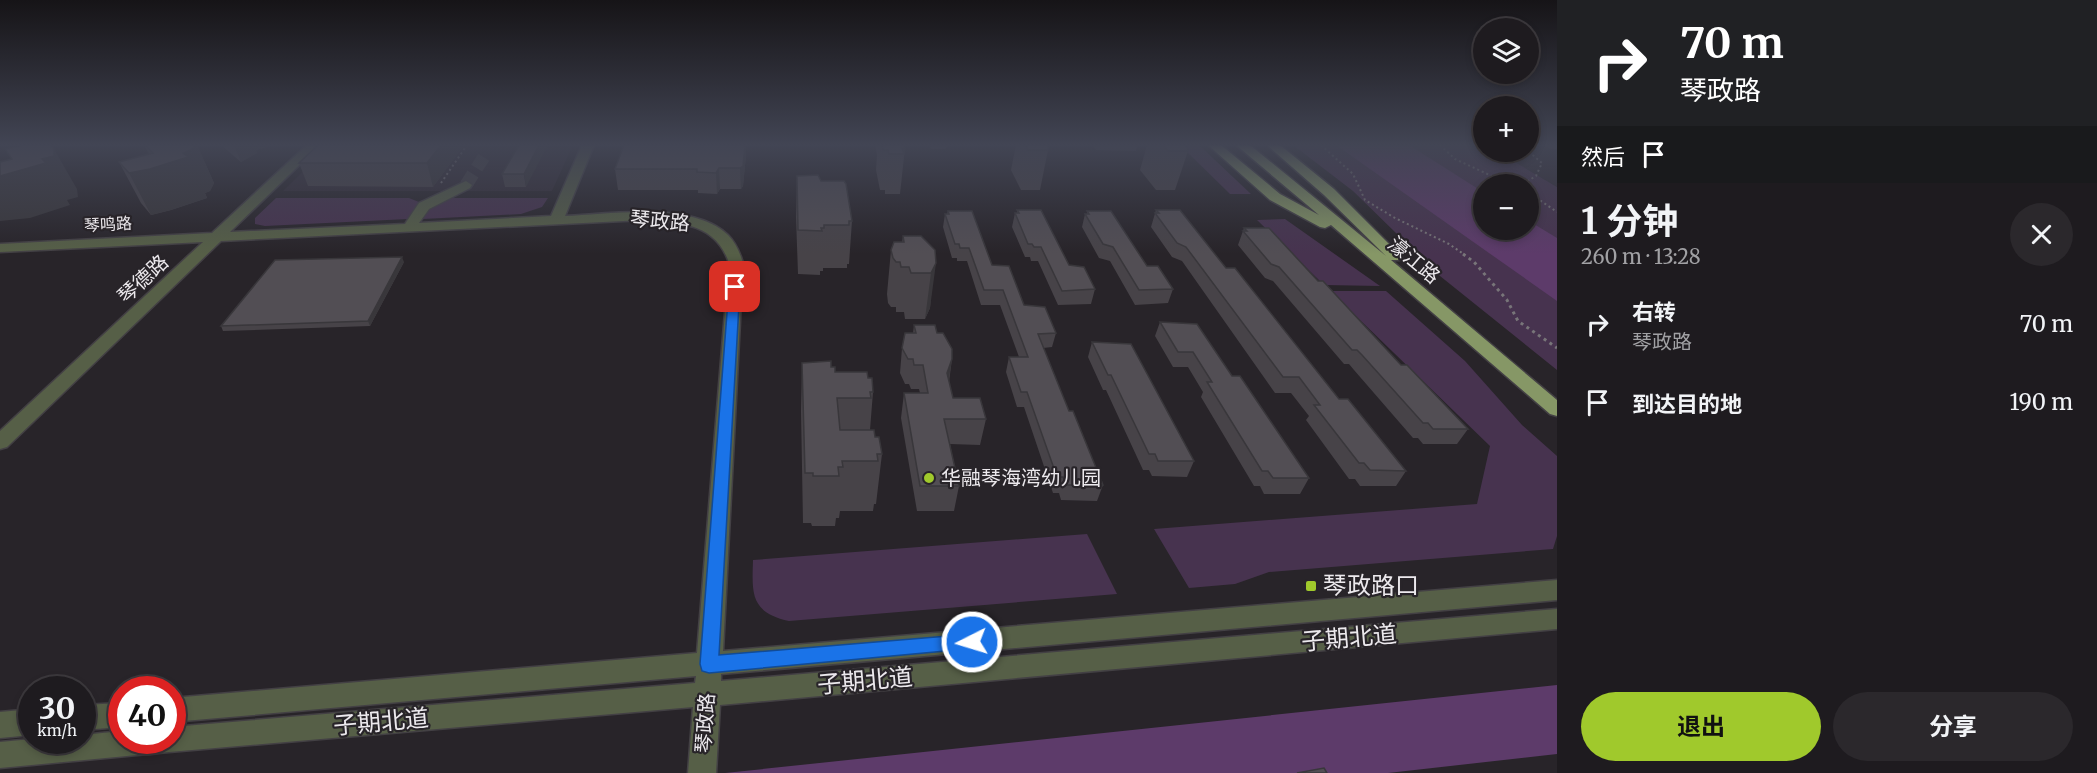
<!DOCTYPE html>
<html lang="zh">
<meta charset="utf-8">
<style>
:root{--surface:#1e1b1f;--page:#2b282c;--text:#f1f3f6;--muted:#a1a1a4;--line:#3c393d;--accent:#a0c92c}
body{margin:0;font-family:Merriweather,"Noto Sans SC",serif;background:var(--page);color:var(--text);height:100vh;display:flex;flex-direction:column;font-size:22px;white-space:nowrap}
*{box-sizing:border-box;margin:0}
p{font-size:20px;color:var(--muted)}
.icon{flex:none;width:33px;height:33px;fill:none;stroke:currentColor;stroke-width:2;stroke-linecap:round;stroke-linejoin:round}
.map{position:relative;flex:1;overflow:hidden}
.sheet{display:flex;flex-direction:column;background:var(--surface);width:540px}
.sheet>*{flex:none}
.banner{background:#202124;color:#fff;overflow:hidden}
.controls{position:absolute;left:1473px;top:18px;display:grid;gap:12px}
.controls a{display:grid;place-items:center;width:66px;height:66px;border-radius:50%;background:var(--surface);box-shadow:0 3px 9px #0003,0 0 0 2px var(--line);font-size:30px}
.speed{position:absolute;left:18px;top:676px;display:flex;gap:12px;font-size:30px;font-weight:700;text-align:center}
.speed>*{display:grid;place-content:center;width:78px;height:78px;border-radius:50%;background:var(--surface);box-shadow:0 3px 9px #0003,0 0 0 2px var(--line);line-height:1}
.speed small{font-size:15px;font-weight:400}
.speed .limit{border:9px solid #d22;background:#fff;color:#111}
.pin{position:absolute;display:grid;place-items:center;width:51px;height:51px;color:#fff;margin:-26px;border-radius:12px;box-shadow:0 3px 9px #0006}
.me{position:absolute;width:66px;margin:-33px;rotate:265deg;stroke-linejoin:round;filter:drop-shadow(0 0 4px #0008)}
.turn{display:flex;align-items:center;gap:21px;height:126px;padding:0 24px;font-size:27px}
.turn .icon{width:78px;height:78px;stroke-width:2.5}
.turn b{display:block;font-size:42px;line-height:51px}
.then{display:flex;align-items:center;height:57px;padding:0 24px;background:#0003;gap:12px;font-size:22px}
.round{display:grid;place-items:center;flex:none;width:63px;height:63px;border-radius:32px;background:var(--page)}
.headline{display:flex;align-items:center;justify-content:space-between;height:102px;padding:0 24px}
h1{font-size:36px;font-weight:700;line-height:45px}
.primary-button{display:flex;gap:12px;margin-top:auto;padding:12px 24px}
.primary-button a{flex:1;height:69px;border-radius:36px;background:var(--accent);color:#111;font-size:24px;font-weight:700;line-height:69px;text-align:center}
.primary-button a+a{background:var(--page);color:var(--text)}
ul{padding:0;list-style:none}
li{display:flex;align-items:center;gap:18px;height:78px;padding:0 24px}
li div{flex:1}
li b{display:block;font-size:22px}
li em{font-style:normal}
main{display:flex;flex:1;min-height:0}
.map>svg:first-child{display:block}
.built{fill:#322b35}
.green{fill:#47334f;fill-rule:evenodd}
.water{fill:#5d3b6a}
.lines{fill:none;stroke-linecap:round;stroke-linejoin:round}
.minor-tunnel{stroke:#454246;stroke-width:13;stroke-dasharray:13 7;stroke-linecap:butt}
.minor-casing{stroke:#434044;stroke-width:3}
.major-casing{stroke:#434044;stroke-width:3}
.path-far1{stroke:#787579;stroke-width:2;stroke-dasharray:2 3;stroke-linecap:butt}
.path{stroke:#787579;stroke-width:3;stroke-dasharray:3 4;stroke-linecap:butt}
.minor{fill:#565f47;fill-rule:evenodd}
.major{fill:#869766;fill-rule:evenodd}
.wall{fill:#474348}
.shaded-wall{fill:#39373b}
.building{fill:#524e54;stroke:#39373b;stroke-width:1.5}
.route{fill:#1a73e8;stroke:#114b97;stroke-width:1.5}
.poi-dot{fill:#a0c92c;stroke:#282429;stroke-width:2}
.labels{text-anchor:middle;stroke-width:4.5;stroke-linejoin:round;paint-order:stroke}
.far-street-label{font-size:16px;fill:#ece9ed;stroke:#282429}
.street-label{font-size:20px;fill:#ece9ed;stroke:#282429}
.poi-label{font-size:20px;fill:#ece9ed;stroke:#282429;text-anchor:start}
.near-poi-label{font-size:24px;fill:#ece9ed;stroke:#282429;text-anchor:start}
.near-street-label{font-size:24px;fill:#ece9ed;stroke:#282429}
</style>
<main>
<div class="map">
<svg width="1557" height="773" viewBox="0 0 1557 773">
<rect width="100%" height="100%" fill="#282429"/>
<path class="built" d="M 330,145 L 573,145 L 552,191 L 283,191 Z
M 1529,145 L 1557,145 L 1557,187 L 1498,152 L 1528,152 Z"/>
<path class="green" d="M 1180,145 L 1199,145 L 1251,194 L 1230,194 Z
M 1293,145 L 1483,145 L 1484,152 L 1498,152 L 1557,187 L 1557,370 L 1440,276 L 1353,191 ZM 1484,184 L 1528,184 L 1528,230 L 1484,230 Z
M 276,198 L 409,198 L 419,202 L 408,219 L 265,226 L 255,224 L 255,218 Z
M 446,198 L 548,198 L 542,207 L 521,214 L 423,219 L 432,205 Z
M 1285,219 L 1380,286 L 1324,285 L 1257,220 Z
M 1330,291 L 1386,291 L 1465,361 L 1522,425 L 1557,456 L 1557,536 L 1553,549 L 1269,572 L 1235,584 L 1189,588 L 1154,529 L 1477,504 L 1490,446 Z
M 1087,534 L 1117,594 L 789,621 C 750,612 752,594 753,560 Z"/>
<path class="water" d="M 1336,145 L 1409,145 L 1483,192 L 1484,230 L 1528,230 L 1529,221 L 1557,238 L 1557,301 Z
M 1557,685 L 1557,754 L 1388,773 L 725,773 Z"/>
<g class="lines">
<path class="minor-tunnel" d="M 466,185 L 487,152"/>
<g class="minor-casing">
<path id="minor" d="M 307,145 L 320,145 L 230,232 L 405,224 L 419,203 L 466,181 L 472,185 L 470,188 L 429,209 L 419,223 L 551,216 L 582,145 L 594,145 L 565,216 C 610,214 693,201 728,235 C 736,243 740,253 743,263 L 723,651 L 1557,580 L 1557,600 L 721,674 L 721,681 L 1557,609 L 1557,629 L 720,705 L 716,773 L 688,773 L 693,707 L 169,752 L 0,768 L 0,742 L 32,739 L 32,741 L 82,741 L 82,735 L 122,731 L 122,741 L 172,741 L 172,727 L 695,683 L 696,676 L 172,722 L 172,698 L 697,653 L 729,263 C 716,223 679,222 643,220 L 221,241 L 7,447 L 0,449 L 0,431 L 203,242 L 0,252 L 0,244 L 212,233 Z
M 122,703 L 122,727 L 82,730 L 82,705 Z
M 32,709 L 32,735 L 0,738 L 0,712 Z"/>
</g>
<g class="major-casing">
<path id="major" d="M 1208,145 L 1221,145 L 1280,194 L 1319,215 L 1236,145 L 1250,145 L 1386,256 L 1324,195 L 1267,145 L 1280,145 L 1334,189 L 1402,257 L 1400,260 L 1391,260 L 1557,400 L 1557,416 L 1550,414 L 1331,225 L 1325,228 L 1320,227 L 1270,200 Z"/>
</g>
<path class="path-far1" d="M 1321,145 L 1353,174 L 1365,200 L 1395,218 L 1449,244 L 1465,255
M 1440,145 L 1455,159 L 1509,184
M 441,183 L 467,145
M 1523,184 L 1536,176 L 1542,163 L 1528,151
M 1528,192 L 1557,212"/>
<path class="path" d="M 1463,254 L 1474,262 L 1507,300 L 1518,321 L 1557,348"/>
<use href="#minor" class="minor"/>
<use href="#major" class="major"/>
</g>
<path class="wall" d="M 144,145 L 197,145 L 214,183 L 210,191 L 205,193 L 207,198 L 171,210 L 151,215 L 141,203 L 119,162 L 149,154 Z
M 221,145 L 274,145 L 256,150 L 257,153 L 241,162 Z
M 464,145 L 433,187 L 308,186 L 299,163 Z
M 519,145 L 526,187 L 505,187 L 502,174 Z
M 875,145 L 904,145 L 905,148 L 900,194 L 885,194 L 885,190 L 880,190 L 876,170 L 877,155 Z
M 923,145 L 948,145 L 945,149 L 931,149 L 930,145 Z
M 1016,145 L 1048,145 L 1048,150 L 1040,190 L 1021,190 L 1011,170 Z
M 1093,145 L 1137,145 L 1136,151 L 1096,150 Z
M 1147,145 L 1185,145 L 1188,151 L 1175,190 L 1156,190 L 1140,170 Z
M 1542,145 L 1557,145 L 1557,149 L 1551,149 Z
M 746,155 L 743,186 L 741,189 L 720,189 L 717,194 L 698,193 L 698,190 L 618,190 L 615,169 Z
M 797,176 L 821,181 L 852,221 L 849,264 L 847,264 L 847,268 L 823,268 L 823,271 L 820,271 L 820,275 L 798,274 L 796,217 Z
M 1017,210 L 1069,265 L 1095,289 L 1091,304 L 1058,305 L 1038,261 L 1031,261 L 1030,257 L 1025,257 L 1012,227 L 1015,213 L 1017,213 Z
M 1156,210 L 1226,268 L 1339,399 L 1406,471 L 1396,486 L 1360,486 L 1355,479 L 1349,479 L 1306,420 L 1309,416 L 1291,393 L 1275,393 L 1182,261 L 1172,257 L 1151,227 Z
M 948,211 L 1024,305 L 1056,333 L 1052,347 L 1043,348 L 1069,411 L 1103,485 L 1097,501 L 1061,500 L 1059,493 L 1053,493 L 1024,407 L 1017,407 L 1006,372 L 1009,357 L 1019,357 L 1000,305 L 981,305 L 967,261 L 957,261 L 957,258 L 952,258 L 943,227 L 945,214 L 947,214 Z
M 1087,211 L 1147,266 L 1173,289 L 1168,303 L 1135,305 L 1110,261 L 1099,258 L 1082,227 L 1085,214 L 1087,214 Z
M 1244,228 L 1318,281 L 1401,365 L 1468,429 L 1457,444 L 1423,444 L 1418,438 L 1413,438 L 1354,370 L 1349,364 L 1344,364 L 1273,281 L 1265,278 L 1238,245 Z
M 903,236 L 935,250 L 930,308 L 925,319 L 905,319 L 904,312 L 896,312 L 896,307 L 891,307 L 888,303 L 887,294 L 891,250 L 902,242 Z
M 404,262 L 370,326 L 223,331 L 221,326 Z
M 1160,322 L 1232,376 L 1309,478 L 1300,494 L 1264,494 L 1260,486 L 1254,486 L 1201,397 L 1203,392 L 1188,367 L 1173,367 L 1155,336 Z
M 914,325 L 937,333 L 952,359 L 949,382 L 953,398 L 986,419 L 980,445 L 950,444 L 959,486 L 954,511 L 917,511 L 901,418 L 904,393 L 920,393 L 919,389 L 911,389 L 909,384 L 905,384 L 900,373 L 902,348 L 913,333 Z
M 1092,342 L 1194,461 L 1187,477 L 1152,476 L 1149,470 L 1143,470 L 1106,390 L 1103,390 L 1088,357 Z
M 802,363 L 831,367 L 835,372 L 868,378 L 873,392 L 870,430 L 875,437 L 882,454 L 876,504 L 874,504 L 873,511 L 840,511 L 839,518 L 836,518 L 835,526 L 812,526 L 811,523 L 803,523 L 801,411 Z"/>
<path class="shaded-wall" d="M 195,145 L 197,145 L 214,183 L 210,191 L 205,193 L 207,198 L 171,210 L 151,215 L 129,173 L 183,153 Z
M 234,145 L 274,145 L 256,150 L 257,153 L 241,162 Z
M 441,145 L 464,145 L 433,187 L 427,163 Z
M 539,145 L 548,145 L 526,187 L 524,174 Z
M 745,145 L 746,145 L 746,155 L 743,186 L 741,189 L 740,168 Z
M 54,149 L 77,189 L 78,197 L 67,200 L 70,205 L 30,218 L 0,221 L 0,176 L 42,159 Z
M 719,168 L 720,189 L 717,194 L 716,173 Z
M 402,257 L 404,262 L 370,326 L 368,321 Z
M 936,263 L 930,308 L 925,319 L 931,273 Z
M 952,359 L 948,384 L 947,373 Z"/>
<path class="building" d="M 24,145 L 51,145 L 54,149 L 54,156 L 42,159 L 46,163 L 0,176 L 0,162 L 12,159 L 5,149 Z
M 145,145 L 195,145 L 191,150 L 183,153 L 188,157 L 150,169 L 129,173 L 119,162 L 153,153 Z
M 318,145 L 441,145 L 427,163 L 299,163 Z
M 519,145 L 539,145 L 524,174 L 502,174 Z
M 624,145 L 745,145 L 743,166 L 740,168 L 719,168 L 716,173 L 697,172 L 697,169 L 615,169 Z
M 882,145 L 904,145 L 905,148 L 902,148 L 904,154 L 889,154 L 888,150 L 883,150 Z
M 1026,145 L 1048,145 L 1048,150 L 1028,150 Z
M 1163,145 L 1185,145 L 1187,147 L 1188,151 L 1168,151 Z
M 818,175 L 821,181 L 844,181 L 846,184 L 852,221 L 849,221 L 849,225 L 824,225 L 824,228 L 821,228 L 822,231 L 798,230 L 797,176 Z
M 1017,210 L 1041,210 L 1069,265 L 1084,267 L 1095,289 L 1062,291 L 1041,247 L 1034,247 L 1032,244 L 1028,244 L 1015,213 L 1019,213 Z
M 1156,210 L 1180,210 L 1226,268 L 1235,268 L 1339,399 L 1348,399 L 1406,471 L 1370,470 L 1364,463 L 1359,463 L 1314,405 L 1320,405 L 1299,377 L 1283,377 L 1186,247 L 1177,243 L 1155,213 L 1159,213 Z
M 948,211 L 972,211 L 992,265 L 1009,266 L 1024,305 L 1045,307 L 1056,333 L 1038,334 L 1069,411 L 1073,411 L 1103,485 L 1066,485 L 1063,477 L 1057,477 L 1027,392 L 1021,392 L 1009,357 L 1028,357 L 1003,290 L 984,290 L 969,248 L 960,248 L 959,244 L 955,244 L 945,214 L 949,214 Z
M 1087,211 L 1111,211 L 1147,266 L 1158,266 L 1173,289 L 1139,290 L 1113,247 L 1103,244 L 1085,214 L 1089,214 Z
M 1244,228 L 1269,228 L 1318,281 L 1323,281 L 1401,365 L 1407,365 L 1468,429 L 1433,429 L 1428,423 L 1423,423 L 1362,355 L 1357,350 L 1352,350 L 1279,267 L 1271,264 L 1243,231 L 1247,231 Z
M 903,236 L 921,236 L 935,250 L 936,263 L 931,273 L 911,273 L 909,267 L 901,267 L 900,262 L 896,262 L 893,258 L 891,250 L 894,242 L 904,242 Z
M 402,257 L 368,321 L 221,326 L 275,260 Z
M 1160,322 L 1197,324 L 1232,376 L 1240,376 L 1309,478 L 1273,478 L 1268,471 L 1262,471 L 1207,382 L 1212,382 L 1193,352 L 1178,352 Z
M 914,325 L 935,325 L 937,333 L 943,333 L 952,349 L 952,359 L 947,373 L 953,398 L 980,398 L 986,419 L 944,419 L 959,486 L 920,486 L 904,393 L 928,393 L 923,365 L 914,365 L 913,359 L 908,359 L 902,348 L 905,333 L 916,333 Z
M 1092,342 L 1131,344 L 1194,461 L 1158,461 L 1155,454 L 1149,454 L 1111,375 L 1108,375 Z
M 831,361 L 831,367 L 835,367 L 835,372 L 867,372 L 868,378 L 872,378 L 873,392 L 870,392 L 871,398 L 837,398 L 840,430 L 874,430 L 875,437 L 879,437 L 882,454 L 877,454 L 878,461 L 842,461 L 843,467 L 838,467 L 839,476 L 813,476 L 813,473 L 805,473 L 802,363 Z
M 1324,768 L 1327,773 L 1297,773 Z"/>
<linearGradient id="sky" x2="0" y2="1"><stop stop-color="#161417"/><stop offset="0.57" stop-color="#424554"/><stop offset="1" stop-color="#424554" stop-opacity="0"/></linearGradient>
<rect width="1557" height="254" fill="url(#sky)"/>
<path class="route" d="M 735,283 L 740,287 L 719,655 L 972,634 L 978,636 L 981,642 L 978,648 L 709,673 L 702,671 L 700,664 L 729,287 Z"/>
<g class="poi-dot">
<circle cx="929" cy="478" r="6"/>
<rect x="1305" y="580" width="12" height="12" rx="3"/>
</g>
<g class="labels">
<g class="far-street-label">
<text transform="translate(108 224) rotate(-3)" y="6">琴鸣路</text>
</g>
<g class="street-label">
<text transform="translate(660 221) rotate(5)" y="7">琴政路</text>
<text transform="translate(1414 260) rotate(40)" y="7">濠江路</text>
<text transform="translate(143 279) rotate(-43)" y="7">琴德路</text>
<text transform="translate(705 723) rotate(-86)" y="7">琴政路</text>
</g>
<g class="poi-label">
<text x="941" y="485">华融琴海湾幼儿园</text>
</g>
<g class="near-poi-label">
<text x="1323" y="594">琴政路口</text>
</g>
<g class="near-street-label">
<text transform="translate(1349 638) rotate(-5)" y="8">子期北道</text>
<text transform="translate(865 681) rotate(-5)" y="8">子期北道</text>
<text transform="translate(381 722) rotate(-5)" y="8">子期北道</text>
</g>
</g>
</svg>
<div class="controls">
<a><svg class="icon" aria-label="layers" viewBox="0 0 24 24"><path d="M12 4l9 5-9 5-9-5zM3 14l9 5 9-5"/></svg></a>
<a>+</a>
<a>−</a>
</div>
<div class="speed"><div>30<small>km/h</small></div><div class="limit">40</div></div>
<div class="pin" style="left:735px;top:287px;background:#d93025"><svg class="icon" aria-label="arrive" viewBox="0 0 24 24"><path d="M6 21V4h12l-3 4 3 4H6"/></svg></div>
<svg class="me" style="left:972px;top:642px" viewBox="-20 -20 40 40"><circle r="17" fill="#1a73e8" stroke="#fff" stroke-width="3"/><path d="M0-11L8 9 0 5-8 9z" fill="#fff"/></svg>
</div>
<section class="sheet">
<div class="banner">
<div class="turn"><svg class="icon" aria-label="right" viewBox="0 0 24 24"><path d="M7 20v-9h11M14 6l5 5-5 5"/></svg><div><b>70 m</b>琴政路</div></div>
<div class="then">然后<svg class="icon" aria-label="arrive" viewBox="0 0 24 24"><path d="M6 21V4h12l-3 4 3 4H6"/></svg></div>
</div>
<div class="headline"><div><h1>1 分钟</h1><p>260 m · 13:28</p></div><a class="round"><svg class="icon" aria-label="close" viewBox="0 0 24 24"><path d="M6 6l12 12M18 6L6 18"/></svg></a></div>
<ul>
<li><svg class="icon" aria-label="right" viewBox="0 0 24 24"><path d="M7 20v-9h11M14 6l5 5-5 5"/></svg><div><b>右转</b><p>琴政路</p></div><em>70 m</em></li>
<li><svg class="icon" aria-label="arrive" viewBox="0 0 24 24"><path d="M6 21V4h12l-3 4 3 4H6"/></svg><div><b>到达目的地</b></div><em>190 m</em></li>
</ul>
<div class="primary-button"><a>退出</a><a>分享</a></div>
</section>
</main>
